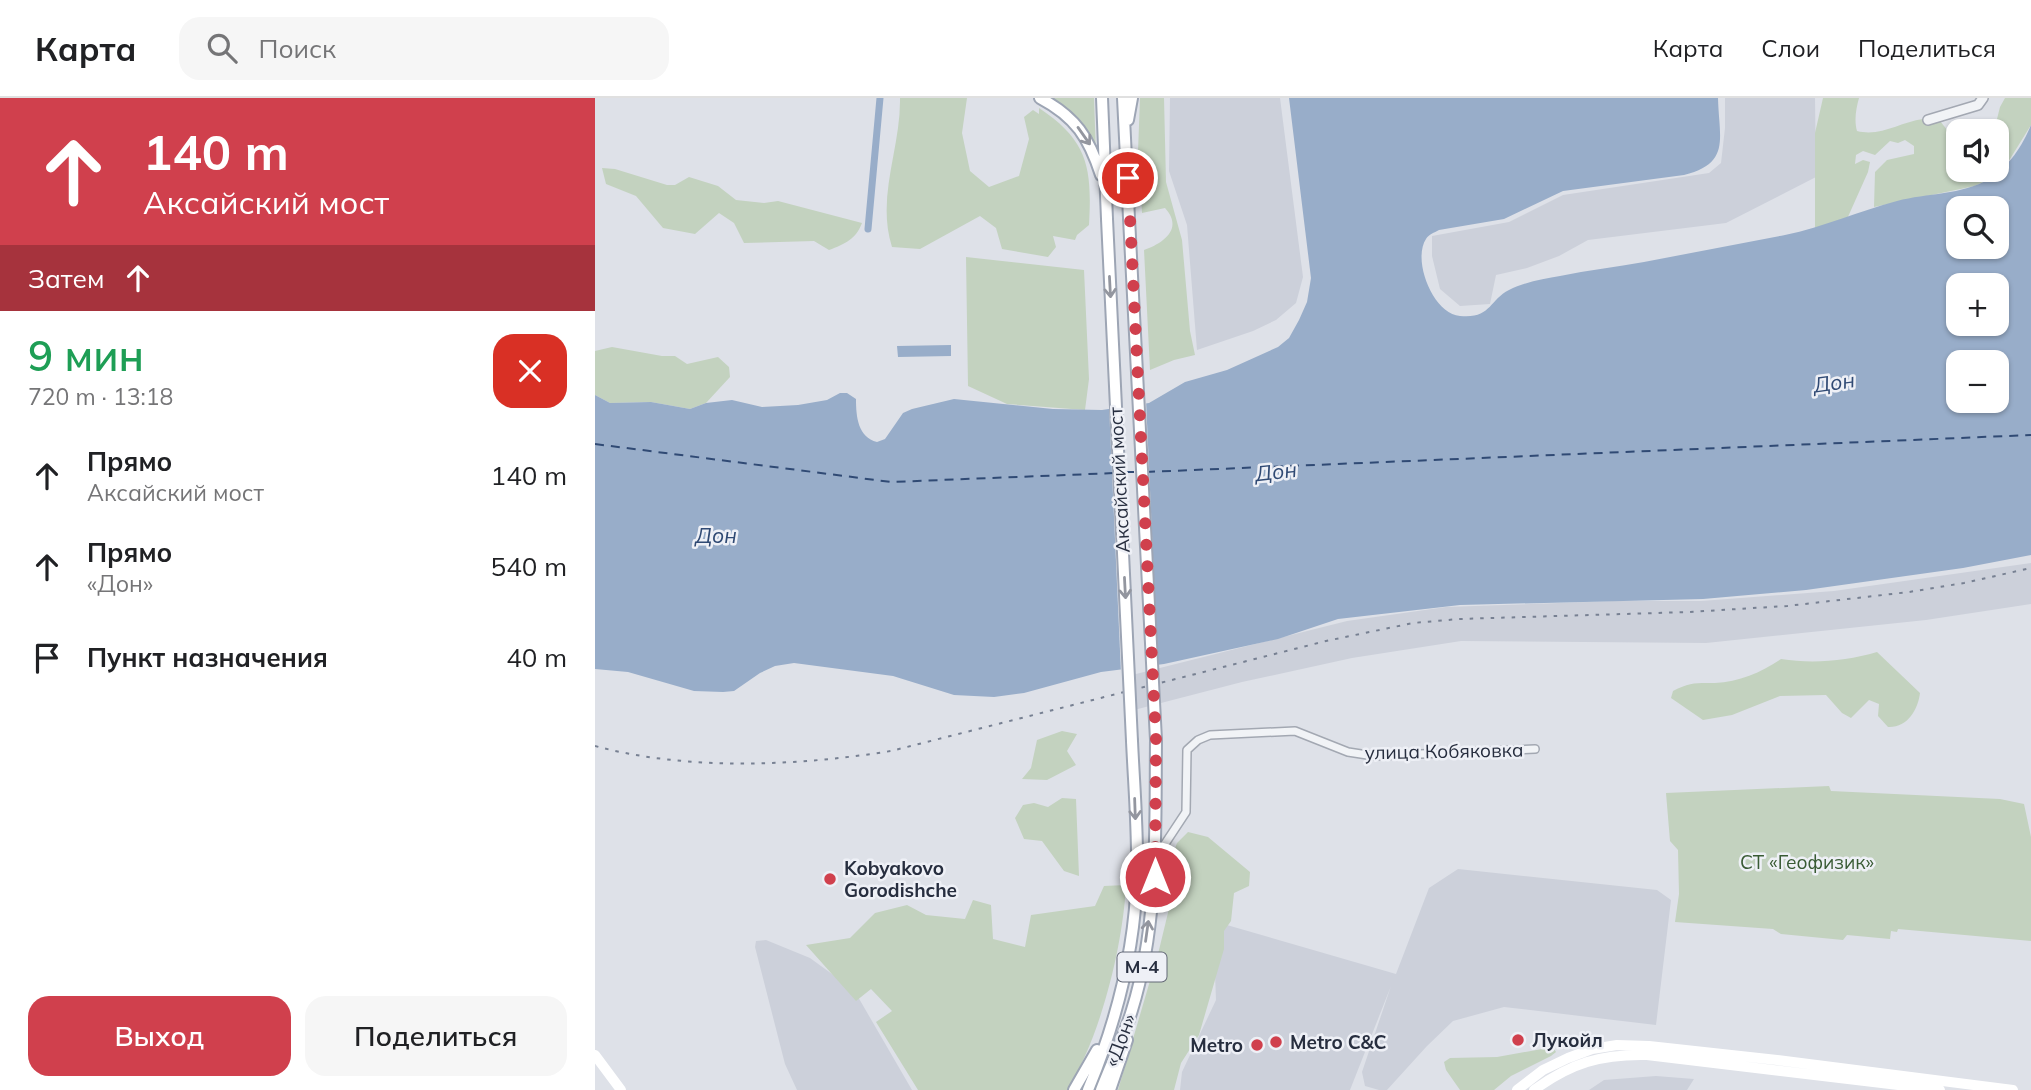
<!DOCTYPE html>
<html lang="ru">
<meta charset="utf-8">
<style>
:root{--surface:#fff;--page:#f6f6f6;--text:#202124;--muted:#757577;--line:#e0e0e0;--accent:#d0404d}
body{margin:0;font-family:Mulish,sans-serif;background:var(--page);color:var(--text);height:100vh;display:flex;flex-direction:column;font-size:26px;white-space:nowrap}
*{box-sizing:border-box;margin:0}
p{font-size:23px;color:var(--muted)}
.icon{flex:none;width:38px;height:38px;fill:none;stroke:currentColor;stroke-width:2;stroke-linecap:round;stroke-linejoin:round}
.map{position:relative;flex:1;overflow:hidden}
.sheet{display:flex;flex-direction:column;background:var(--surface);width:595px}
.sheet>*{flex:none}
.banner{background:#d0404d;color:#fff;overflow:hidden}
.tools{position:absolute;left:1351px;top:21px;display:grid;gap:14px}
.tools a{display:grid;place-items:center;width:63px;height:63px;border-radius:14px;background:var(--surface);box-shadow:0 2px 5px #0004;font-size:35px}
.pin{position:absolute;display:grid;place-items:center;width:60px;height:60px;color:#fff;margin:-30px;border:4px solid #fff;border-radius:50%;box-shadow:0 2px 7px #0007}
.me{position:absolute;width:77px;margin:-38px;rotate:0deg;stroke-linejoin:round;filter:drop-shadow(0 0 5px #0008)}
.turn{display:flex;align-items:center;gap:24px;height:147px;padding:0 28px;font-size:32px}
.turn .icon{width:91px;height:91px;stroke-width:2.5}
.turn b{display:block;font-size:49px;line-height:60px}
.then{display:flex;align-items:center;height:66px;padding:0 28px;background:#0003;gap:14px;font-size:26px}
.round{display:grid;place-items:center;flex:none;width:74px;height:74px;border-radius:21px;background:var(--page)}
.headline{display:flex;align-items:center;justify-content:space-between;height:119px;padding:0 28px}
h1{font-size:42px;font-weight:600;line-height:52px;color:#1e9e55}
.button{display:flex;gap:14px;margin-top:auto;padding:14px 28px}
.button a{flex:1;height:80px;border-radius:21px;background:var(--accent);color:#fff;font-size:28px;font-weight:600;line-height:80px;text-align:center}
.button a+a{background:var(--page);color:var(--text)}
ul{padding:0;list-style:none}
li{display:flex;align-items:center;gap:21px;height:91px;padding:0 28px}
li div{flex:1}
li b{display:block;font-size:26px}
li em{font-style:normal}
header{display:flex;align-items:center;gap:42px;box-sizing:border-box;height:98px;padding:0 35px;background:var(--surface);border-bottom:2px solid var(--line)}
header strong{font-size:33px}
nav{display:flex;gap:38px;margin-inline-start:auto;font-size:24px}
.search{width:490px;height:63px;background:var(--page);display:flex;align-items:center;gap:18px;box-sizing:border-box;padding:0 24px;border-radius:21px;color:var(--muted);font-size:26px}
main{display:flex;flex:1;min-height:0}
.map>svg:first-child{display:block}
.built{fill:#ccd0da}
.green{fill:#c3d2bf}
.water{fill:#98adc9;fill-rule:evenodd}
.pier{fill:#dee1e8}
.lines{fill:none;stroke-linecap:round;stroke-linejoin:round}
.canal{stroke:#98adc9;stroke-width:7}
.ferry{stroke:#304a74;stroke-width:2;stroke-dasharray:9 7;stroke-linecap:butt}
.minor-casing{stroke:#a3a8b2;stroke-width:10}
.tertiary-casing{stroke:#a3a8b2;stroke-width:12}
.primary-casing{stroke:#9da5b4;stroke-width:14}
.minor{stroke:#f1f3f6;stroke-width:7}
.tertiary{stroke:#f1f3f6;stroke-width:9}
.secondary{stroke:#fff;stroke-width:10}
.primary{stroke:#fff;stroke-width:10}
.rail{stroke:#778092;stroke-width:2;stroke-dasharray:3.5 7;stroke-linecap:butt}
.primary-bridge-casing{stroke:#9da5b4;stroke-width:14;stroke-linecap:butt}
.primary-bridge{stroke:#fff;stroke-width:10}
.oneway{stroke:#93969f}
.route{stroke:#d0404d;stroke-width:12;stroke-dasharray:0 21.6}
.poi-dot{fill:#d0404d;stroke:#eef0f6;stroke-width:2.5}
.labels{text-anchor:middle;stroke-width:5;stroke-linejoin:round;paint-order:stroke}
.shield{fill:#eef0f6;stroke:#636876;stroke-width:2}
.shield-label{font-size:18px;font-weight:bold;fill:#272e3f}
.street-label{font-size:19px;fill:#272e3f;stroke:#eef0f6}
.park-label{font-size:19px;fill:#395b34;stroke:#eef0f6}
.poi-label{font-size:19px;font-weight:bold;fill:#272e3f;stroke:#eef0f6;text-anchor:start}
.water-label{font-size:21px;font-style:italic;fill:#304a74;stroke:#eef0f6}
</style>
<header>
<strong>Карта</strong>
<div class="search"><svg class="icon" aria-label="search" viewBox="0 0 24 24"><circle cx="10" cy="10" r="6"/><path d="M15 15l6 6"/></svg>Поиск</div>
<nav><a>Карта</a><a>Слои</a><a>Поделиться</a></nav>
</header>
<main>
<section class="sheet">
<div class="banner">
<div class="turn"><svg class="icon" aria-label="ahead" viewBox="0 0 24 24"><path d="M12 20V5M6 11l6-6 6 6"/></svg><div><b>140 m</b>Аксайский мост</div></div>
<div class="then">Затем<svg class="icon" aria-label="ahead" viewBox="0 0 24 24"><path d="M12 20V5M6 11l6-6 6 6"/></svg></div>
</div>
<div class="headline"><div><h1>9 мин</h1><p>720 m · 13:18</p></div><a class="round" style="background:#d93025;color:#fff"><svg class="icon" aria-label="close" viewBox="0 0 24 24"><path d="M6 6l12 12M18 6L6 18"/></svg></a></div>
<ul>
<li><svg class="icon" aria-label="ahead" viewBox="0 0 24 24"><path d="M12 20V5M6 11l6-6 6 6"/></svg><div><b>Прямо</b><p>Аксайский мост</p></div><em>140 m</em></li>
<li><svg class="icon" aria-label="ahead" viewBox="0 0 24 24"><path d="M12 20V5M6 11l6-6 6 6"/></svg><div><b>Прямо</b><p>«Дон»</p></div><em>540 m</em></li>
<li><svg class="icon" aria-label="arrive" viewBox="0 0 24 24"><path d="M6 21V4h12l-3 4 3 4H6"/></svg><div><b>Пункт назначения</b></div><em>40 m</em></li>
</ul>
<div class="button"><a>Выход</a><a>Поделиться</a></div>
</section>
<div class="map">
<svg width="1436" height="992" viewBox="0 0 1436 992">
<rect width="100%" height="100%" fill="#dee1e8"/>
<path class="built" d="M 575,0 L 685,0 L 708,179 L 701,205 L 681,222 L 658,233 L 602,252 L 592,127 L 574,73 Z
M 1130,0 L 1220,0 L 1221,79 L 1131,125 L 993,142 L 964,158 L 932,170 L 901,177 L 895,206 L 865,208 L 845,191 L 837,158 L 837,138 L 914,124 L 968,97 L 1114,75 L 1126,65 L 1130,30 Z
M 1436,465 L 1436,506 L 1331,522 L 1111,545 L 866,543 L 757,560 L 647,584 L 539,612 L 537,577 L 752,523 L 851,509 L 1019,503 L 1106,503 L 1239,493 Z
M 863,771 L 1062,792 L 1076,802 L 1061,927 L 909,909 L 858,923 L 832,948 L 792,992 L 784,992 L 770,988 L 767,974 L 796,888 L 755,992 L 585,992 L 587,974 L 621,902 L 618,823 L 801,876 L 834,790 Z
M 171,842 L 215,860 L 259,892 L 317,992 L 202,992 L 190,966 L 160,849 L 161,843 Z
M 1061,978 L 1099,981 L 1092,992 L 994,992 L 1009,982 Z"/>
<path class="green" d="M 305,0 L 372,0 L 367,35 L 375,73 L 394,89 L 424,78 L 434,41 L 429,19 L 438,12 L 444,16 L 444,10 C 494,43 497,71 494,127 L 482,137 L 480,142 L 458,138 L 461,149 L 453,159 L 407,151 L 401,130 L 385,118 L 325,151 L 297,149 C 281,99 306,50 305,0 Z
M 449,0 L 499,0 L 501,56 Z
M 545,0 L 569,0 L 571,84 L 587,142 L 595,233 L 600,257 L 579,262 L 555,272 L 549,152 C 568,145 589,131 570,110 L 547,115 L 543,54 Z
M 1228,0 L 1264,0 C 1261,11 1259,22 1262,33 C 1286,39 1305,24 1328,21 C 1333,21 1340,22 1345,23 L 1353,33 L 1353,47 L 1363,52 L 1363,72 L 1391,72 L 1396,80 L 1380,88 L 1279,109 L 1280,74 L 1292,62 L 1319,56 L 1319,48 L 1310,42 L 1303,45 L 1295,43 L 1280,57 L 1268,53 L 1261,57 L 1260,66 L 1268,62 L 1275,64 L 1273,74 L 1252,121 L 1220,130 L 1220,35 Z
M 1410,0 L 1436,0 L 1436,27 L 1410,69 L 1402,64 L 1402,33 L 1399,33 L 1405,9 Z
M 7,70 L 20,71 L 72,87 L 80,87 L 94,79 L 123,88 L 141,102 L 169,105 L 183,103 L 267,125 C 261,141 250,146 234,152 L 219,143 L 149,145 L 139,125 L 124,115 L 100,136 L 68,130 L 41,98 L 11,86 Z
M 371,159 L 489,172 L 494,281 L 490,312 L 412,306 L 373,288 Z
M 17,249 L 67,258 L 80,258 L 92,266 L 123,259 L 134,269 L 135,279 L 111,305 L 95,311 L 56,304 L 15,305 L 0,297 L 0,253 Z
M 1282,554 L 1325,595 C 1323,612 1312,630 1293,629 L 1283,618 L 1284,606 L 1274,602 L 1256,620 L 1247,615 L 1231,597 L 1185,598 L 1137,617 L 1108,622 L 1076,600 L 1078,593 C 1095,584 1102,585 1120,585 C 1144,584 1167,574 1186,561 C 1218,566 1251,563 1282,554 Z
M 467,633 L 482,636 L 472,653 L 481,667 L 452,682 L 427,681 L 436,670 L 442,642 Z
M 1234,688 L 1236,693 L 1405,701 L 1429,706 L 1436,739 L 1436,843 L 1303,831 L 1302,834 L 1296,833 L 1295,841 L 1252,837 L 1248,842 L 1186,836 L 1178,831 L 1080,824 L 1084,796 L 1083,752 L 1075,743 L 1071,695 Z
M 467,700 L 481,701 L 484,778 L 469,773 L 447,743 L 429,741 L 420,720 L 428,707 L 439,705 L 453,709 Z
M 593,734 L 613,739 L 655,774 L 654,788 L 639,795 L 636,823 L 629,833 L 629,851 L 604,937 L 586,965 L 579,992 L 523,992 L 564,852 L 578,794 L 578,756 L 582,745 Z
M 531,787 C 528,848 505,941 472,992 L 323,992 L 281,924 L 297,913 L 276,891 L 261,903 L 211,847 L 255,840 L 280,815 L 312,807 L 331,817 L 370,821 L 378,802 L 396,807 L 398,841 L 430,849 L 436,817 L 500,808 L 509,788 Z
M 958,949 L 961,954 L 956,958 L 916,978 L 899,992 L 865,992 L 851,972 L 849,964 L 855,960 L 902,959 Z"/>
<path class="water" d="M 694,0 L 1123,0 C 1124,41 1136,65 1089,77 L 968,93 L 909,121 L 844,132 C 839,135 834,136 831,141 C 817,162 838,216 865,218 C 896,221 894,202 914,192 C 929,184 949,181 965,178 C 993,172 1021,169 1049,164 C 1096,155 1143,146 1190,137 C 1229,129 1264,113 1302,103 C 1332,95 1367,97 1394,81 C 1413,70 1428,47 1436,27 L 1436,457 L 1368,470 L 1211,492 L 1108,501 L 865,507 L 743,521 L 683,541 L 569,566 L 506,574 L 429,595 L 399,599 L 359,597 L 298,578 L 199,565 L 180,568 L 165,575 L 139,593 L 128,594 L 99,593 L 33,574 L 0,571 L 0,297 L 15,305 L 56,304 L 95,311 L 111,305 L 137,302 L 167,309 L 203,307 L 232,302 L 245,295 L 252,295 L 261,301 C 261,319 263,339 282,344 L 290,341 L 308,315 L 317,311 L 359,301 L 458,311 L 507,312 L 554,305 L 590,284 L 632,272 L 683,249 L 694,240 L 704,222 L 712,204 L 716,180 ZM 1363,110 L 1402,110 L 1402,149 L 1363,149 ZM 1363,187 L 1402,187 L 1402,226 L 1363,226 ZM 1363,264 L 1402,264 L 1402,303 L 1363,303 Z
M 356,247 L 356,258 L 303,259 L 302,248 Z"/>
<path class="pier" d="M 551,302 L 563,570 L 526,575 L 514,308 Z"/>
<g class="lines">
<path class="canal" d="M 273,131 L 285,0"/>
<path class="ferry" d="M 0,346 L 296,384 L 521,375
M 530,374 L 542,374
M 551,374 L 1436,337"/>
<g class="minor-casing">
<path id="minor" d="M 560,761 L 591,714 L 592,652 L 603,642 L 615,637 L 700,633 L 753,654 L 779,658 L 940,651"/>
</g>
<g class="tertiary-casing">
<path id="tertiary" d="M 1333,22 L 1383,7 L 1388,0"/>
</g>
<g class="primary-casing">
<path id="primary" d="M 445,0 C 481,19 494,40 506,77
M 507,0 L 512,121
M 528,0 L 534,120
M 533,22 L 537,0
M 479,992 L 502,952
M 493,992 C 521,925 540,851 542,777 C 543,733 539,687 537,643
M 506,992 C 516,966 529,939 537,912 C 564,825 560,732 561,642
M 515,992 L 532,942"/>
</g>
<use href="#minor" class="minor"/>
<use href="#tertiary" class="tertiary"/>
<path class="secondary" d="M 0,957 L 26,992
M 922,992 L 948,972 L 973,960 L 997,951 L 1022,947 L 1054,948 L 1182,962 L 1418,992
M 939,992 C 976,965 1006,956 1052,957 L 1345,992"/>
<use href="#primary" class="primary"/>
<path class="rail" d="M 0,648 C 93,673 202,668 296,653 L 731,543 L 818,525 L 864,521 L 1094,514 L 1192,508 L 1314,494 L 1369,485 L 1436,470"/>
<g class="primary-bridge-casing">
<path id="primary-bridge" d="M 534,120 L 561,642
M 512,121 L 537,643"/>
</g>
<use href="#primary-bridge" class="primary-bridge"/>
</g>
<defs><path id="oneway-shaft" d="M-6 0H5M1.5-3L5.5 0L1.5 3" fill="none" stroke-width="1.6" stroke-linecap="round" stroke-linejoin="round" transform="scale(1.75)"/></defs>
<g class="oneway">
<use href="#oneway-shaft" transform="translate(489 38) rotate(55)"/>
<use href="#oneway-shaft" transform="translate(515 189) rotate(87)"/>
<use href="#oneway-shaft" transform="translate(530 490) rotate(87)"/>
<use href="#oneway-shaft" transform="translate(540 711) rotate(88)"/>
<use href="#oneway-shaft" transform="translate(552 833) rotate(-82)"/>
</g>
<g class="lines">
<path class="route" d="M 533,80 L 561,642 L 560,779"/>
</g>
<g class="poi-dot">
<circle cx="235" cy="781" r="7"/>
<circle cx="923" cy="942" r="7"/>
<circle cx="681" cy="944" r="7"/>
<circle cx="662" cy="947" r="7"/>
</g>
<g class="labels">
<rect class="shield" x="522.5" y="854.5" width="49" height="29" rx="5"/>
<g class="shield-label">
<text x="547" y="875">М-4</text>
</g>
<g class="street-label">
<text transform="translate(524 382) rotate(-93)" y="7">Аксайский мост</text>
<text transform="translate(849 653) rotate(-1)" y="7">улица Кобяковка</text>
<text transform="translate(525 942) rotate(-69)" y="7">«Дон»</text>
</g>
<g class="park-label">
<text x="1212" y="771">СТ «Геофизик»</text>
</g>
<g class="poi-label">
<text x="249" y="777">Kobyakovo<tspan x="249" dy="22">Gorodishche</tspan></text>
<text x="937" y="949">Лукойл</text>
<text x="695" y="951">Metro C&amp;C</text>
<text x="648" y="954" text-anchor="end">Metro</text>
</g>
<g class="water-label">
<text transform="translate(1239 285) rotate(-8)" y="7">Дон</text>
<text transform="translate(681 374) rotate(-6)" y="7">Дон</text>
<text x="121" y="445">Дон</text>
</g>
</g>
</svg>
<div class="tools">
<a><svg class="icon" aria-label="sound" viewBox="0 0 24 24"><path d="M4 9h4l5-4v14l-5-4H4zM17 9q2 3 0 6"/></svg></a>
<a><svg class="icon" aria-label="search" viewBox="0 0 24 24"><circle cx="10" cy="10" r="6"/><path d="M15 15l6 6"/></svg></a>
<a>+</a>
<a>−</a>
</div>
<div class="pin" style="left:533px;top:80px;background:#d93025"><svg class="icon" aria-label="arrive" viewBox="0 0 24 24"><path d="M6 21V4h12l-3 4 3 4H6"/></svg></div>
<svg class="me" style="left:560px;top:779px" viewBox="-20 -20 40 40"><circle r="17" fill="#d0404d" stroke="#fff" stroke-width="3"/><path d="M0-11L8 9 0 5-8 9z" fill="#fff"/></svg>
</div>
</main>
